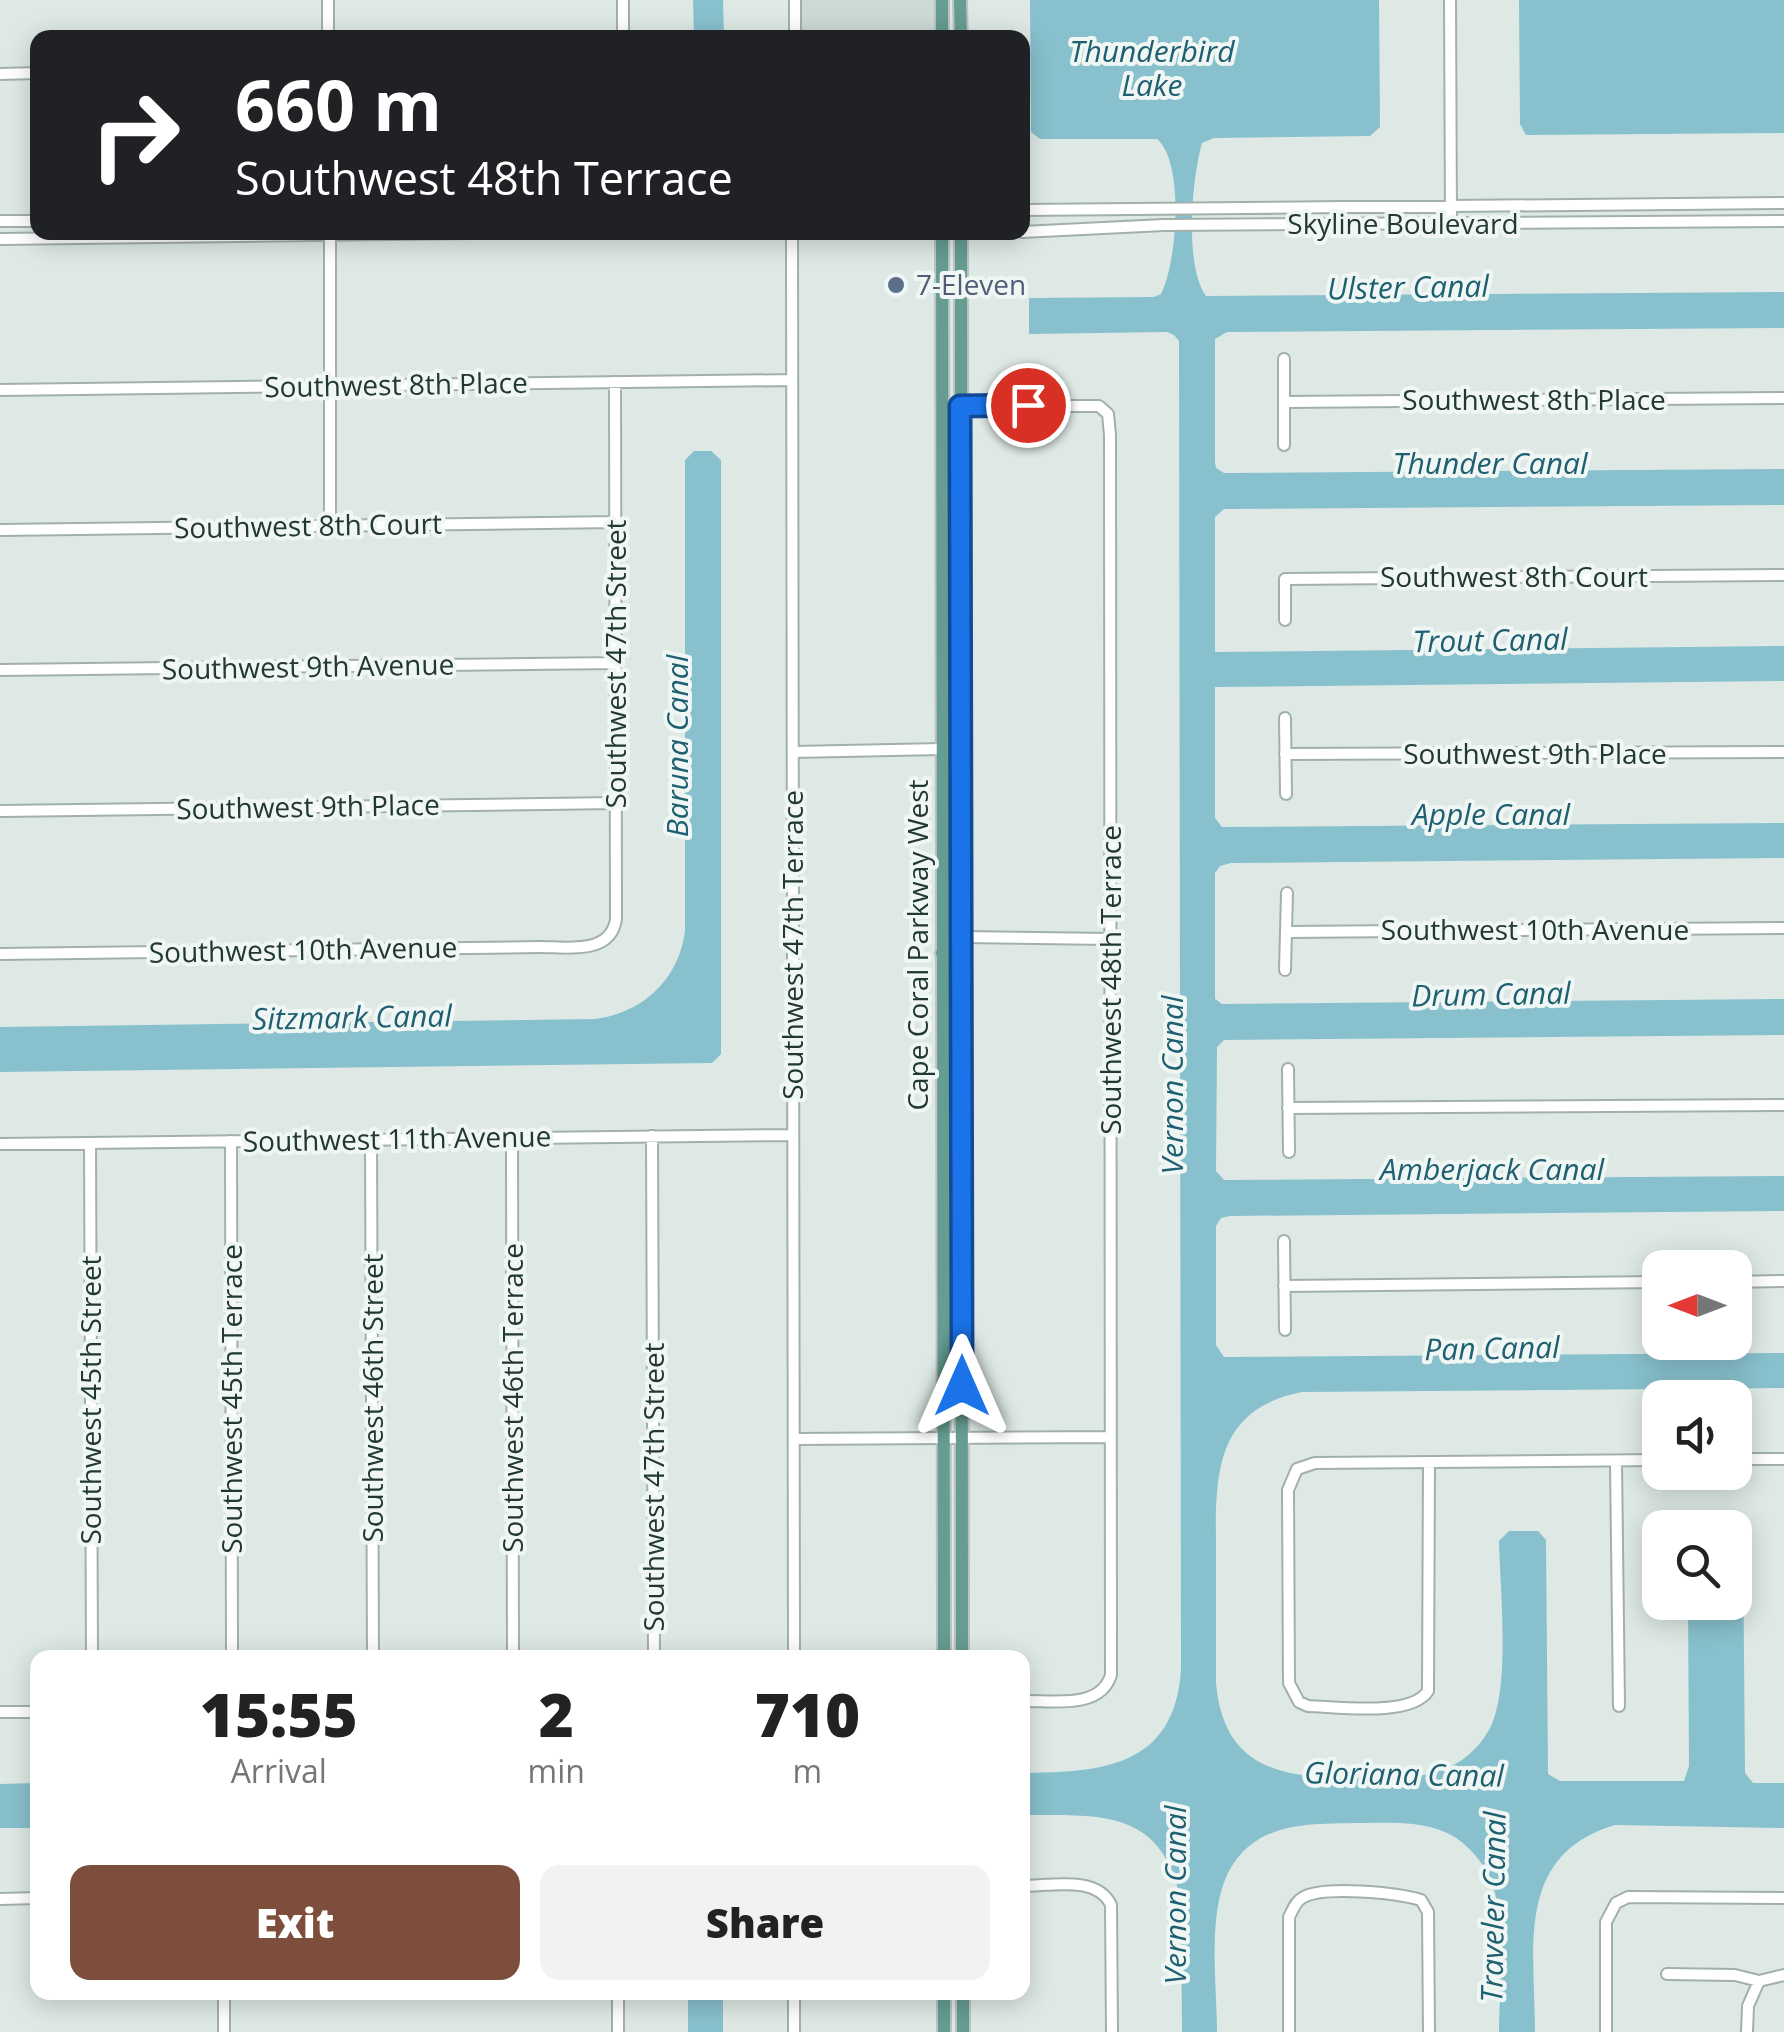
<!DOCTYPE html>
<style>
:root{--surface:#fff;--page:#f2f2f2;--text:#222;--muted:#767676;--accent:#7d4e3b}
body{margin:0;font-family:"Open Sans",sans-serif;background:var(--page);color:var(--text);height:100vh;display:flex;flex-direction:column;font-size:38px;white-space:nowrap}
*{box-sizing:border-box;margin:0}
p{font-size:32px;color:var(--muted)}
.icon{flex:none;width:55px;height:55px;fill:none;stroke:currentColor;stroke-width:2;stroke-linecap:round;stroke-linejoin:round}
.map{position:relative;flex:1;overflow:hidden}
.side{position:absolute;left:30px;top:1650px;width:1000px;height:350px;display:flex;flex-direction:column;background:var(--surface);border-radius:20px;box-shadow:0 5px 25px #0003}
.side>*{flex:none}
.guide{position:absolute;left:30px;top:30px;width:1000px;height:210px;border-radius:20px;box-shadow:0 5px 25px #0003;background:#202124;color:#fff;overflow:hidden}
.needle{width:65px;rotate:270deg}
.tools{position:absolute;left:1642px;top:1250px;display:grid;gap:20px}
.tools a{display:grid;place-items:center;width:110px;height:110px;border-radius:20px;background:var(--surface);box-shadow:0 5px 25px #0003;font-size:50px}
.pin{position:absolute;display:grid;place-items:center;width:85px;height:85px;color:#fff;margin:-42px;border:5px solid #fff;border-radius:50%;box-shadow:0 2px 10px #0007}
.me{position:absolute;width:110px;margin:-55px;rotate:0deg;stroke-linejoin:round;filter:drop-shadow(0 0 8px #0008)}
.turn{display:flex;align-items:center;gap:35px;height:210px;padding:0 40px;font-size:45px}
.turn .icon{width:130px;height:130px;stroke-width:2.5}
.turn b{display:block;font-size:70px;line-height:85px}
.eta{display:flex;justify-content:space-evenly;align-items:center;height:170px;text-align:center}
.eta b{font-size:60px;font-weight:800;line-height:70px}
.action{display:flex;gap:20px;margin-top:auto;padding:20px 40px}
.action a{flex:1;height:115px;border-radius:20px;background:var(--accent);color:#fff;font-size:40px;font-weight:800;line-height:115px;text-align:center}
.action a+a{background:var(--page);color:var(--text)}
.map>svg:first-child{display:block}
.built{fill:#cdd9d4}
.water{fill:#88c0cd}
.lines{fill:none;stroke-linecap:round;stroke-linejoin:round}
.minor-casing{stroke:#a2b0ac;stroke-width:14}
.major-casing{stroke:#bcc3c2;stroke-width:16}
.minor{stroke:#fff;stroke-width:10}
.major{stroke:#659d90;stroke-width:12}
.route-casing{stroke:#114b97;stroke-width:25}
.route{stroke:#1a73e8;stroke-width:18}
.service-dot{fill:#5c6f8a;stroke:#eff6f3;stroke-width:4}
.labels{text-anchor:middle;stroke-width:8;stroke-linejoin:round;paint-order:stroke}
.street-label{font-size:28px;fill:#213833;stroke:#eff6f3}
.service-label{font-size:28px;fill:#4e5e75;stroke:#eff6f3;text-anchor:start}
.water-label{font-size:30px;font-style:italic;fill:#1e6071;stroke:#eff6f3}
</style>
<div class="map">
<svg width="1784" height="2032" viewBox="0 0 1784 2032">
<rect width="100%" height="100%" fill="#dee9e5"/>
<path class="built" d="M 799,0 L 936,0 L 936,37 L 799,37 Z"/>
<path class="water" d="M 693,0 L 723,0 L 724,37 L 694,37 Z
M 1030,0 L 1379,0 L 1380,127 L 1370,136 L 1214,138 L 1202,143 C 1192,178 1184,266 1206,296 L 1784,292 L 1784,328 L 1227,332 L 1215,339 L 1215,462 L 1216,468 L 1224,473 L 1784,469 L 1784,505 L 1224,509 L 1215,517 L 1215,652 L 1784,646 L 1784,681 L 1215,687 L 1215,818 L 1222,827 L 1784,823 L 1784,858 L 1231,863 L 1220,866 L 1215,873 L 1215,999 L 1222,1004 L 1784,999 L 1784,1035 L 1224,1040 L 1217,1047 L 1216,1171 L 1224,1180 L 1784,1176 L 1784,1211 L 1230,1216 L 1221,1218 L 1216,1226 L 1216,1345 L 1224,1357 L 1784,1353 L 1784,1388 L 1302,1392 C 1210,1410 1216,1482 1216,1558 C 1216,1599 1216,1641 1216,1683 C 1224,1773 1287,1778 1361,1778 C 1411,1779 1461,1779 1489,1730 C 1511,1691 1500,1589 1499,1541 L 1509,1531 L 1538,1531 L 1546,1540 L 1548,1774 L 1560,1781 L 1684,1781 L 1689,1766 L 1688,1603 L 1735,1602 L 1735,1529 L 1739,1529 L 1743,1538 L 1745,1773 L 1753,1783 L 1784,1783 L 1784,1828 L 1615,1825 C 1514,1855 1535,1949 1535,2032 L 1499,2032 C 1499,1984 1510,1908 1484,1867 C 1475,1853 1460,1838 1445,1832 C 1418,1821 1390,1823 1362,1823 C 1311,1824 1255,1820 1228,1873 C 1207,1915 1217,1986 1217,2032 L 1182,2032 L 1181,1902 C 1163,1808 1100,1815 1023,1815 L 1022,1773 C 1101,1772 1175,1768 1181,1669 L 1179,341 L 1174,335 L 1167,332 L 1029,334 L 1029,298 L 1154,297 L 1161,294 C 1177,263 1185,163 1157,139 L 1040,139 L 1031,132 Z
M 1519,0 L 1784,0 L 1784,133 L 1526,135 L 1520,124 Z
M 694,451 L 711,451 L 721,460 L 721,1054 L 712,1063 L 0,1072 L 0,1027 L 595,1019 C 643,1013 679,979 685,931 L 685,460 Z
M 37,1783 L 37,1828 L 0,1828 L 0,1784 Z
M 688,1993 L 723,1993 L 723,2032 L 688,2032 Z"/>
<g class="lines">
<g class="minor-casing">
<path id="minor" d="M 328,0 L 328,38
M 623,0 L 623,38
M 795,0 L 795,38
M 1450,0 L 1451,224
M 0,74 L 38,73
M 1022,210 L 1784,203
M 0,221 L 38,221
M 330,232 L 330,526
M 792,232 L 794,1658
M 1022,232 L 1164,225 L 1784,221
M 0,239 L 557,232
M 1284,359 L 1284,445
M 0,390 L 792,380
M 1284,402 L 1784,398
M 960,406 L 1099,406 L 1108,414 L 1110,435 L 1111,1675 C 1100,1710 1053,1700 1022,1701
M 0,530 L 616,522
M 1285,620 L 1285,579 L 1784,575
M 0,670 L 616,663
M 1285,718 L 1286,794
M 793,752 L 942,749
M 1285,754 L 1784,752
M 0,811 L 616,803
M 1286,932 L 1784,928
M 961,937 L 1111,939
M 0,954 L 540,947 C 567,947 611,955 616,919 L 615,382
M 1285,970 L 1287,893
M 1288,1069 L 1289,1152
M 1288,1108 L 1784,1105
M 652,1136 L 654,1658
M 512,1138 L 513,1658
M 371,1139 L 373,1658
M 231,1141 L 232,1658
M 90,1143 L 92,1658
M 0,1144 L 793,1135
M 1284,1241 L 1285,1330
M 1735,1282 L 1784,1281
M 1284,1286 L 1660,1282
M 794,1439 L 1111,1437
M 1735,1459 L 1784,1459
M 1616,1461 L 1619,1706
M 1429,1462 L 1428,1691 C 1411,1717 1339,1707 1308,1706 L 1299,1702 L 1289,1683 L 1288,1490 L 1297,1469 L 1315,1463 L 1660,1460
M 0,1712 L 38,1712
M 1022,1886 C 1051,1886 1097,1875 1111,1905 L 1112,2032
M 0,1899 L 38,1898
M 1667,1974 L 1735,1975 L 1759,1981 L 1784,1975
M 224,1992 L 224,2032
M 618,1992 L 618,2032
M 794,1992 L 794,2032
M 1289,2032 L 1289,1917 C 1293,1910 1295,1902 1302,1898 C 1322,1885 1398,1893 1421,1900 L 1428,1912 L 1429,2032
M 1606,2032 L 1606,1922 L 1616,1903 L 1628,1897 L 1784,1898
M 1747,2032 L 1748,2006 L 1759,1981"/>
</g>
<g class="major-casing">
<path id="major" d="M 942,0 L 942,38
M 960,0 L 961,38
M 942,232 L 944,1658
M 961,232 L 962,1658
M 942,953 L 950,956 L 952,961 L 952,1047 L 956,1062
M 944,1992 L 944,2032
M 963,1992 L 963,2032"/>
</g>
<use href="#minor" class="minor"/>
<use href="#major" class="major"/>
</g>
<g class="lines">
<g class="route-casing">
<path id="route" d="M 962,1386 L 960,406 L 1028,405"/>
</g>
<use href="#route" class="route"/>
</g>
<circle class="service-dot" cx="896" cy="285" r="10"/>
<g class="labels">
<g class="street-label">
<text x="1403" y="234">Skyline Boulevard</text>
<text transform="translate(396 385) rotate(-1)" y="10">Southwest 8th Place</text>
<text x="1534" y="410">Southwest 8th Place</text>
<text transform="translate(308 526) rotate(-1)" y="10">Southwest 8th Court</text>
<text x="1514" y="587">Southwest 8th Court</text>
<text transform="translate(616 664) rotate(-90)" y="10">Southwest 47th Street</text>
<text transform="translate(308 667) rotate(-1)" y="10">Southwest 9th Avenue</text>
<text x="1535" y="764">Southwest 9th Place</text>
<text transform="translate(308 807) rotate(-1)" y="10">Southwest 9th Place</text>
<text x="1535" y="940">Southwest 10th Avenue</text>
<text transform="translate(793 945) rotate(-90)" y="10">Southwest 47th Terrace</text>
<text transform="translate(918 945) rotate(-90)" y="10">Cape Coral Parkway West</text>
<text transform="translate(303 950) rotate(-1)" y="10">Southwest 10th Avenue</text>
<text transform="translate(1111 980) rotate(-90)" y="10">Southwest 48th Terrace</text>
<text transform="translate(397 1139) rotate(-1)" y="10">Southwest 11th Avenue</text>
<text transform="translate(373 1398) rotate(-90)" y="10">Southwest 46th Street</text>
<text transform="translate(513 1398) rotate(-90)" y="10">Southwest 46th Terrace</text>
<text transform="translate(232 1399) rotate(-90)" y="10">Southwest 45th Terrace</text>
<text transform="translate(91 1400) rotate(-90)" y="10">Southwest 45th Street</text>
<text transform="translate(654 1487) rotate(-90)" y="10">Southwest 47th Street</text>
</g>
<g class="service-label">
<text x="916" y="295">7-Eleven</text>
</g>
<g class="water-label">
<text x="1152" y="62">Thunderbird<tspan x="1152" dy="34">Lake</tspan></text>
<text transform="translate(1408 288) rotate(-1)" y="10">Ulster Canal</text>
<text x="1490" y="474">Thunder Canal</text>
<text transform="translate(1490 641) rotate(-1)" y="10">Trout Canal</text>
<text transform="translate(678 746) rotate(-90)" y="10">Baruna Canal</text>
<text x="1491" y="825">Apple Canal</text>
<text transform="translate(1491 995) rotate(-1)" y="10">Drum Canal</text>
<text transform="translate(352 1018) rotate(-1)" y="10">Sitzmark Canal</text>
<text transform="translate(1173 1085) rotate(-90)" y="10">Vernon Canal</text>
<text x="1492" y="1180">Amberjack Canal</text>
<text transform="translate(1492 1349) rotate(-1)" y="10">Pan Canal</text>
<text transform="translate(1404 1775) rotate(1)" y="10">Gloriana Canal</text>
<text transform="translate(1176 1895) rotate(-90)" y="10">Vernon Canal</text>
<text transform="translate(1494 1907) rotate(-89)" y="10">Traveler Canal</text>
</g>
</g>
</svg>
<div class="tools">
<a><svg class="needle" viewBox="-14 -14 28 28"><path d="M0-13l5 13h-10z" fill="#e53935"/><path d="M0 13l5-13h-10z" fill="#767676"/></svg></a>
<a><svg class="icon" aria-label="sound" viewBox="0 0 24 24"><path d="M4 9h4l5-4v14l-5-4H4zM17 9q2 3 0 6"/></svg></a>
<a><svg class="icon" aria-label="search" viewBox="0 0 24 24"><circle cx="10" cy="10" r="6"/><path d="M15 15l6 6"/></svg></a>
</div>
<div class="pin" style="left:1028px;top:405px;background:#d93025"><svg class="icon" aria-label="arrive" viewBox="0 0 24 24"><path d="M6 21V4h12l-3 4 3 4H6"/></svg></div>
<svg class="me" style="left:962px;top:1386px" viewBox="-20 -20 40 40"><path d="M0-17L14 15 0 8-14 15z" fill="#1a73e8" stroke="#fff" stroke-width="4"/></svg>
<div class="guide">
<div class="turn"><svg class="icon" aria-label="right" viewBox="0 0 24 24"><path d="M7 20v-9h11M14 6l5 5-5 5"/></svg><div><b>660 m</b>Southwest 48th Terrace</div></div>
</div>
<section class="side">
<div class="eta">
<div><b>15:55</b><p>Arrival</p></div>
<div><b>2</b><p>min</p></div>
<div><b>710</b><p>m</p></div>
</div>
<div class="action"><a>Exit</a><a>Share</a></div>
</section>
</div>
